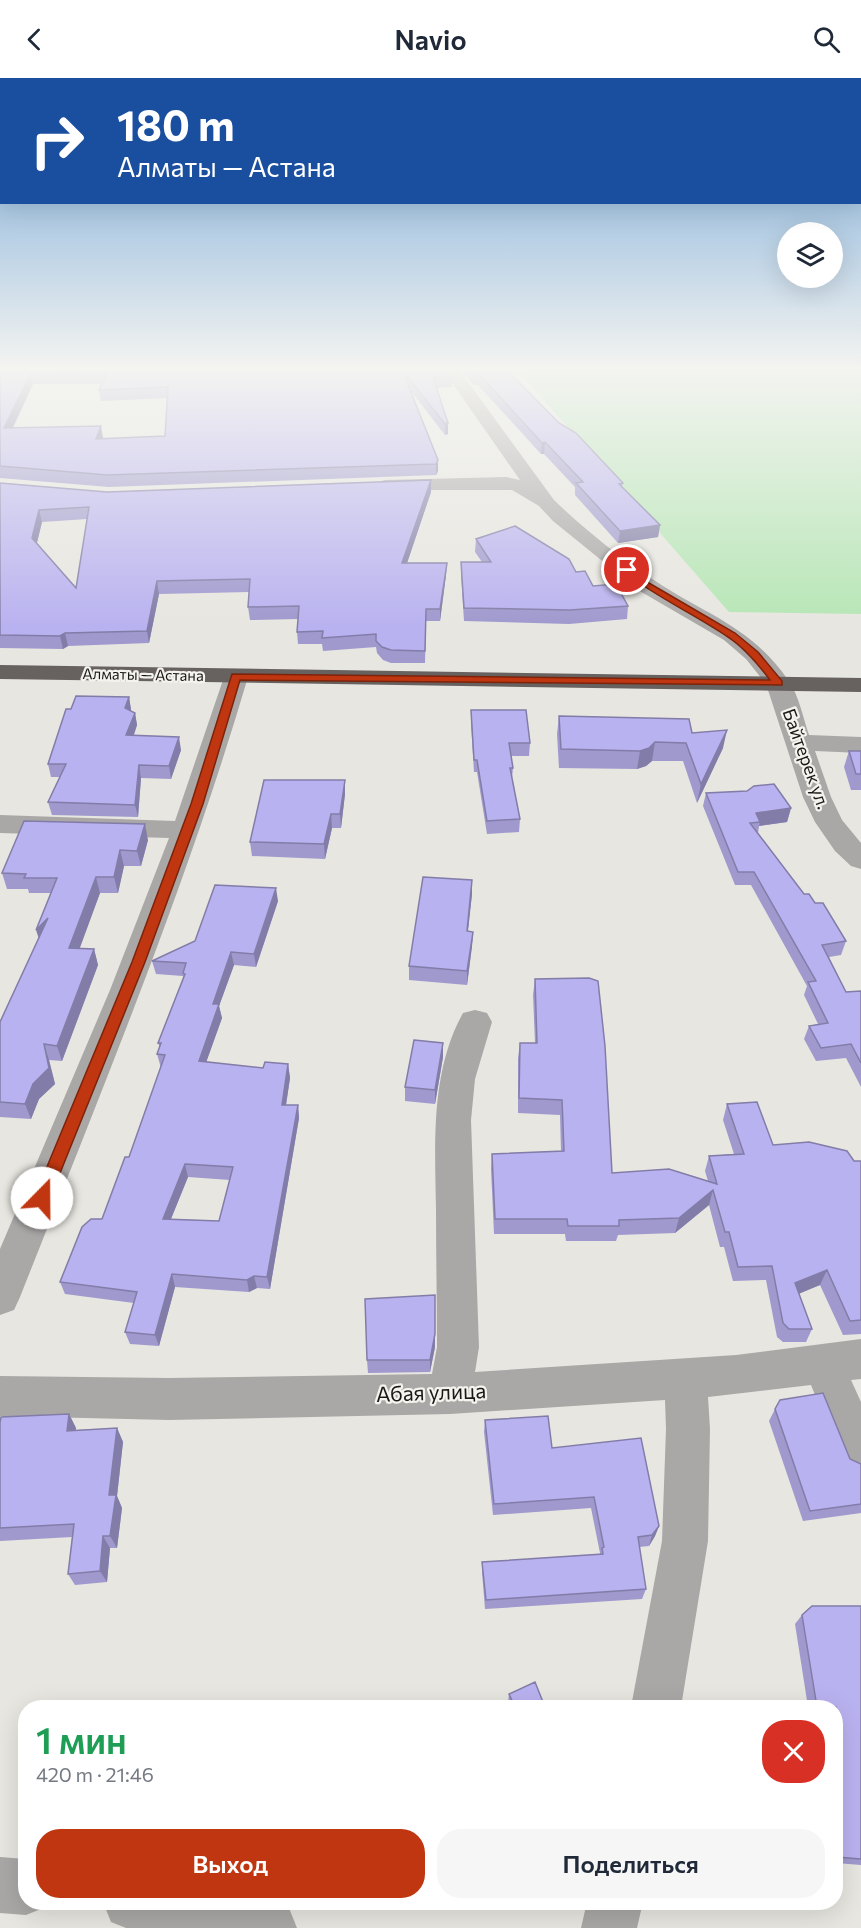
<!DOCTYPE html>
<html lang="ru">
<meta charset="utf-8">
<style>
:root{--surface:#fff;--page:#f6f6f7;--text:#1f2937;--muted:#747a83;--accent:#c03610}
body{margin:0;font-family:Commissioner,sans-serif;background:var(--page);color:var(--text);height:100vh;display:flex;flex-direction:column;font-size:22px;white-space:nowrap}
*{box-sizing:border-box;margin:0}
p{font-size:20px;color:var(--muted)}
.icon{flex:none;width:33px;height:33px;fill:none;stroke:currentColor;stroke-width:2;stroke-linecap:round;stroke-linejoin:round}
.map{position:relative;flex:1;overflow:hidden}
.panel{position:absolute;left:18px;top:1622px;width:825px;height:210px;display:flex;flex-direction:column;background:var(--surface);border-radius:24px;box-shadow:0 6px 24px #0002}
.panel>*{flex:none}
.hud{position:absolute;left:0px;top:0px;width:861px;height:126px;box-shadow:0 6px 24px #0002;background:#1a4fa0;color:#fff;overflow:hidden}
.buttons{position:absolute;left:777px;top:144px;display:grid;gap:12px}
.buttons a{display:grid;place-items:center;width:66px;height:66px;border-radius:50%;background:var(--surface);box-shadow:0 6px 24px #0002;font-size:30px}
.pin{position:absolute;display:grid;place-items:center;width:51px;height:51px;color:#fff;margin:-26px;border:3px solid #fff;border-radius:50%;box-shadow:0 2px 6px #0007}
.me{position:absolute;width:66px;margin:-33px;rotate:22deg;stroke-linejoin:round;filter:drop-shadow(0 0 4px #0008)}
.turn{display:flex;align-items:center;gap:21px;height:126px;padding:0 18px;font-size:27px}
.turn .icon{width:78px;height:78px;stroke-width:2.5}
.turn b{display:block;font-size:42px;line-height:51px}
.round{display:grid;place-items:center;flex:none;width:63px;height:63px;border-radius:24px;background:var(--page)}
.head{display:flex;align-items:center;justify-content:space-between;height:102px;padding:0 18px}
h1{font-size:36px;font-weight:600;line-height:45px;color:#1e9e55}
.button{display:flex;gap:12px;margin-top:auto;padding:12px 18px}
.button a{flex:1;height:69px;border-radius:24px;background:var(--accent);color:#fff;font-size:24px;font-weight:600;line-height:69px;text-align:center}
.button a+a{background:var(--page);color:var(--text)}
header{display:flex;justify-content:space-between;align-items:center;height:78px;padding:0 18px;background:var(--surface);font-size:27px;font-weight:600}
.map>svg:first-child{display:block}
.green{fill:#b6e6b5}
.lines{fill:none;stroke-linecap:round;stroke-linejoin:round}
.minor{fill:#aaa7a7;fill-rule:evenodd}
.highway{fill:#676160;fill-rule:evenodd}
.wall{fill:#9f99ce;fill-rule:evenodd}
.shaded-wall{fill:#827da8}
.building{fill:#b9b2f0;stroke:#827da8;stroke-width:1.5;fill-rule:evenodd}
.route{fill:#c03610;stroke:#7d230a;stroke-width:1.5}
.labels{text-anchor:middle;stroke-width:4.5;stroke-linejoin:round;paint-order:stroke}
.far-street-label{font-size:15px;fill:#181816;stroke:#f4f3ed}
.street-label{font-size:18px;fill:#181816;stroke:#f4f3ed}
.near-street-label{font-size:21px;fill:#181816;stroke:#f4f3ed}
</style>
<header><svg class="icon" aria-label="back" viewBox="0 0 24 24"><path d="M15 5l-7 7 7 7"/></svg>Navio<svg class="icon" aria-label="search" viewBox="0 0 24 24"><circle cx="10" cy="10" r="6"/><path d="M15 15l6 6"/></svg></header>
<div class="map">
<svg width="861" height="1850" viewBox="0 0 861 1850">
<rect width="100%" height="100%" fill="#e7e6e0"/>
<path class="green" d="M 515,289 L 861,289 L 861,536 L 729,534 Z"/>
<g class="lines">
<path class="minor" d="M 441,289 L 457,289 L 554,422 C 583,450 620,480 654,502 C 704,536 751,548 788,602 C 799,617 803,640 809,657 L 861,659 L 861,675 L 815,673 L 831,719 L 842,742 L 861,765 L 861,791 L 851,788 L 835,773 L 815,744 L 803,719 L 766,606 L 746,581 L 724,562 L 638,512 L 553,443 L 539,428 L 512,412 L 378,412 L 375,408 L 378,404 L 385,402 L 506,399 L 520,402 Z
M 236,592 L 245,594 L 248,599 C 186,810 101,1014 20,1219 L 14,1232 L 0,1237 L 0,1171 L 110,912 L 169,760 L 0,755 L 0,737 L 175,743 L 224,599 L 227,594 Z
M 475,932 L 487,935 L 492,944 L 475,1001 L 471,1042 L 479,1269 L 475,1294 L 736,1277 L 861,1261 L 861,1301 L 851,1302 L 861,1324 L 861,1398 L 845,1391 L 811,1307 L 708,1319 L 710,1351 L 708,1463 L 681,1629 L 631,1629 L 662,1463 L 666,1351 L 665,1322 L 450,1336 L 169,1342 L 0,1338 L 0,1298 L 169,1300 L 432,1296 L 437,1269 C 437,1223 436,1178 436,1132 C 435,1067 430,994 463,935 Z
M 0,1779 L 26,1781 L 26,1824 L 48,1824 L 46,1829 L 26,1837 L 0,1835 Z
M 103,1824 L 280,1824 L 289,1830 L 297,1850 L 126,1850 L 111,1844 Z
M 587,1824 L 643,1824 L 637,1850 L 581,1850 Z"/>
<path class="highway" d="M 0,587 L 861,600 L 861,614 L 0,601 Z"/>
</g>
<path class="wall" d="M 0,289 L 446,289 L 452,298 L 452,309 L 436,310 L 448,356 L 445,357 L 411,313 L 438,382 L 438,393 L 436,397 L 109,409 L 0,400 ZM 33,306 L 101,306 L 99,312 L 101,323 L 168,320 L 165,358 L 102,361 L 103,360 L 13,350 Z
M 459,289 L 504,289 L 559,345 L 623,405 L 622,409 L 660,447 L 658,459 L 618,465 L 575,417 L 575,409 L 544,376 L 541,376 L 478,307 L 473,307 Z
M 0,405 L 107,414 L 431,414 L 407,485 L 446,497 L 440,543 L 426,543 L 425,585 L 391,585 L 383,582 L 377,575 L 376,569 L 323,573 L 322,566 L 298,566 L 297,554 L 298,541 L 250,542 L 248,529 L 249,514 L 159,516 L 149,565 L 68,568 L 63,571 L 0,570 ZM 87,441 L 76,510 L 37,465 L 42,444 Z
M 476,461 L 576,494 L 593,508 L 628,528 L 627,541 L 569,546 L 464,543 L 461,497 L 461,484 L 482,484 L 475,474 Z
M 129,619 L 131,633 L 135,635 L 137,647 L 134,657 L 181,672 L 171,701 L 141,700 L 138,739 L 52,737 L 48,724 L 60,699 L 51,699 L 48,686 L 71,631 Z
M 471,632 L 530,665 L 529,678 L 511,678 L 513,690 L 512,700 L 520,741 L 519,754 L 487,756 L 477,694 L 474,694 L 471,645 Z
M 559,638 L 692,655 L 723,670 L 697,725 L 683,683 L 652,683 L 646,688 L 637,691 L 559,690 L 557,656 Z
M 849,673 L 861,673 L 861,712 L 851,712 L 844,689 Z
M 706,715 L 791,730 L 787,744 L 759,748 L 758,755 L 804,816 L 815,825 L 846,863 L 841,877 L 829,879 L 846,914 L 861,913 L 861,1009 L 846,980 L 816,983 L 804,961 L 809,948 L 818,946 L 804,917 L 807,908 L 751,807 L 735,807 L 703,728 Z
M 345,716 L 341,750 L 332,750 L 325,781 L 252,778 L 250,764 Z
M 148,762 L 141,788 L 124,788 L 118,815 L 100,815 L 79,871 L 94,871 L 98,887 L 62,983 L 49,982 L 55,1006 L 39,1021 L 31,1041 L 0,1039 L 0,944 L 39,861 L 51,815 L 29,815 L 28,811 L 7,811 L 2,795 Z
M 472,802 L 472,816 L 468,854 L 473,854 L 472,868 L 467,907 L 409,902 L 409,888 Z
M 278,823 L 256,889 L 234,887 L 219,928 L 222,940 L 206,984 L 263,990 L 288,986 L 290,1000 L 286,1027 L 298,1027 L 299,1040 L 270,1211 L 257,1210 L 249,1214 L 175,1209 L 159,1268 L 130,1266 L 125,1254 L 134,1225 L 65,1216 L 60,1204 L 102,1141 L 129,1079 L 161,990 L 157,976 L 160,970 L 158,965 L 183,900 L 183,898 L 156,896 L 152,883 L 195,863 ZM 188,1099 L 230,1102 L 219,1143 L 171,1141 Z
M 535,901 L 612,1095 L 708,1103 L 705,1093 L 709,1078 L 734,1076 L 723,1042 L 727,1026 L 773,1067 L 854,1083 L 861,1083 L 861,1256 L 843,1257 L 820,1207 L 799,1215 L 812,1251 L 806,1264 L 783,1264 L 777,1259 L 766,1202 L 733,1203 L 724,1169 L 720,1169 L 709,1127 L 675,1155 L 618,1157 L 616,1163 L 566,1163 L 565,1156 L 494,1156 L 491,1091 L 492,1076 L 561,1073 L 560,1037 L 518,1035 L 518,980 L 520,965 L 535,965 L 533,917 Z
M 443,965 L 443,979 L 435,1026 L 405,1023 L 405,1009 Z
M 435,1269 L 430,1294 L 368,1295 L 367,1282 Z
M 775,1331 L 850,1381 L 861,1386 L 861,1435 L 803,1443 L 769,1343 Z
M 69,1336 L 76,1350 L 76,1352 L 117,1350 L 123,1364 L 117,1418 L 122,1430 L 117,1470 L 110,1470 L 107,1504 L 75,1507 L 68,1496 L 72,1459 L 0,1463 L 0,1345 Z
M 485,1342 L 552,1370 L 659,1448 L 655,1458 L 649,1468 L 639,1469 L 646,1511 L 642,1521 L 485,1531 L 482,1494 L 482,1484 L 600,1476 L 600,1475 L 591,1430 L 493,1437 L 484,1354 Z
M 861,1528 L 861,1787 L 836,1785 L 836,1629 L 808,1629 L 795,1546 L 802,1537 Z
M 509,1616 L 545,1629 L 510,1629 L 508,1624 Z"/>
<path class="shaded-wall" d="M 31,295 L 33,306 L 7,361 L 4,350 Z
M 448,345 L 448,356 L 445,357 L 445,346 Z
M 101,348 L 103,360 L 98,372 L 96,361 Z
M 545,364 L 544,376 L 541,376 L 542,365 Z
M 438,382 L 438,393 L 436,397 L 436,386 Z
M 431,402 L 431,414 L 403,497 L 402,485 Z
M 39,432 L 42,444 L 35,472 L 32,460 Z
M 660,447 L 658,459 L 618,465 L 620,453 Z
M 447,485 L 446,497 L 440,543 L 440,531 Z
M 157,503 L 159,516 L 149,565 L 147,553 Z
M 65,555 L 68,568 L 63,571 L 60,558 Z
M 129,619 L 131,631 L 128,643 L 125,630 Z
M 135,635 L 137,647 L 129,670 L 126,657 Z
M 727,652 L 723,670 L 697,725 L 701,706 Z
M 179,659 L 181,672 L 171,701 L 169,688 Z
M 655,664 L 652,683 L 646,688 L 637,691 L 640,673 Z
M 139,687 L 141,700 L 138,739 L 135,727 Z
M 345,702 L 345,716 L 341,750 L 340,736 Z
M 791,730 L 787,744 L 759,748 L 760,744 L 756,735 Z
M 331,736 L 332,750 L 325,781 L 324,766 Z
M 145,746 L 148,762 L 141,788 L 137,773 Z
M 120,772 L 124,788 L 118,815 L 114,799 Z
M 96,799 L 100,815 L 74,886 L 69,870 Z
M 472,802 L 472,816 L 466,868 L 467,853 Z
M 276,810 L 278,823 L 256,889 L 254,876 Z
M 48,840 L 41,867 L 36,852 Z
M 473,854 L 472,868 L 467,907 L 467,893 Z
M 94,871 L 98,887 L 62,983 L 57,968 Z
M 231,874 L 234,887 L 219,928 L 222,940 L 202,996 L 199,983 L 213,926 Z
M 443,965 L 443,979 L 435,1026 L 435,1012 Z
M 44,966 L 49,982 L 55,1006 L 39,1021 L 31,1041 L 25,1026 Z
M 288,986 L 290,1000 L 284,1040 L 282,1027 Z
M 298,1027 L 299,1040 L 270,1211 L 267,1199 Z
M 185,1086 L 188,1099 L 166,1153 L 163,1141 Z
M 713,1112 L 709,1127 L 675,1155 L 679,1140 Z
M 827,1192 L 820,1207 L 789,1220 L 795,1205 Z
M 172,1196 L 175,1209 L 159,1268 L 155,1257 Z
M 254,1198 L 257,1210 L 249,1214 L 247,1202 Z
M 435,1256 L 435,1269 L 430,1294 L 430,1282 Z
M 69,1336 L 76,1350 L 74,1366 L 67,1353 Z
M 117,1350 L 123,1364 L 117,1418 L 122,1430 L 117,1470 L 110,1458 L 109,1417 Z
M 659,1448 L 655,1458 L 649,1468 L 652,1457 Z
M 103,1458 L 110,1470 L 107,1504 L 100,1493 Z"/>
<path class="building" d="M 0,289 L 446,289 L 452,298 L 433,299 L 448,345 L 445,346 L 402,292 L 438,382 L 436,386 L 107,397 L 0,388 ZM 31,295 L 106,296 L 99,312 L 168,309 L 165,358 L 96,361 L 101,348 L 4,350 Z
M 467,289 L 504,289 L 559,345 L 576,355 L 623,405 L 619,406 L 660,447 L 620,453 L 576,405 L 583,404 L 545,364 L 542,365 L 479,296 L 474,297 Z
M 431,402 L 402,485 L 447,485 L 440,531 L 426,531 L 425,573 L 391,572 L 382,569 L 376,563 L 376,556 L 322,560 L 323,553 L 297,554 L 299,528 L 248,529 L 250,501 L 157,503 L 147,553 L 65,555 L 60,558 L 0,557 L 0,405 L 107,414 ZM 89,429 L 76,510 L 32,460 L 39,432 Z
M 515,448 L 569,481 L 576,494 L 585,493 L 593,508 L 616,506 L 628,528 L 570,532 L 464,530 L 461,484 L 491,484 L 476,461 Z
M 76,618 L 129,619 L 125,630 L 135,635 L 126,657 L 179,659 L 169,688 L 139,687 L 135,727 L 48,724 L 66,686 L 48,686 L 66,631 L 71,631 Z
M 471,632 L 526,632 L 530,665 L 509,665 L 513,690 L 510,690 L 520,741 L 487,743 L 477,682 L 474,682 Z
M 559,638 L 689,641 L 692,655 L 727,652 L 701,706 L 686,665 L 655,664 L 649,670 L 640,673 L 561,671 Z
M 849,673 L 861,673 L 861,696 L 856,696 Z
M 264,702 L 345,702 L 340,736 L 331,736 L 324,766 L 250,764 Z
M 774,706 L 791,730 L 756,735 L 760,744 L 750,745 L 804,816 L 809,816 L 815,825 L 823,825 L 846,863 L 822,867 L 846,914 L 861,913 L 861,985 L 851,966 L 821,970 L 809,948 L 828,945 L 808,904 L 816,903 L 754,794 L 738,794 L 706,715 L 747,713 L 754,708 Z
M 24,743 L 145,746 L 137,773 L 120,772 L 114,799 L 96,799 L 69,870 L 94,871 L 57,968 L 44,966 L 49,990 L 33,1006 L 25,1026 L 0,1024 L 0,944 L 48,840 L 36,852 L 57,800 L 24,800 L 26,796 L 2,795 Z
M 423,799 L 472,802 L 467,853 L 473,854 L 467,893 L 409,888 Z
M 215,807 L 276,810 L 254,876 L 231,874 L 213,926 L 219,926 L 199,983 L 263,990 L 265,984 L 288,986 L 282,1027 L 298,1027 L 267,1199 L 254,1198 L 247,1202 L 172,1196 L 155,1257 L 125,1254 L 137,1214 L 60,1204 L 82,1149 L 91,1141 L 102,1141 L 125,1079 L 129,1079 L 165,977 L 157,976 L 161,965 L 158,965 L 185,896 L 183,895 L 186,885 L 152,883 L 195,863 ZM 185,1086 L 233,1089 L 219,1143 L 163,1141 Z
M 589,900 L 598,903 L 605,968 L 612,1095 L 669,1091 L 717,1106 L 709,1078 L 744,1076 L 727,1026 L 757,1024 L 773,1067 L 809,1064 L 847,1073 L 854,1083 L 861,1083 L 861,1242 L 850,1243 L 827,1192 L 795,1205 L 812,1251 L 789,1251 L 783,1245 L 772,1188 L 738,1189 L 729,1154 L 725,1154 L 713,1112 L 679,1140 L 619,1142 L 619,1148 L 568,1148 L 567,1141 L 495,1141 L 492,1076 L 564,1073 L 562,1022 L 519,1020 L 520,965 L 537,965 L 535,901 Z
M 414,962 L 443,965 L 435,1012 L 405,1009 Z
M 435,1217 L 435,1256 L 430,1282 L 367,1282 L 365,1221 Z
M 823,1315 L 850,1381 L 861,1386 L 861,1426 L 810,1433 L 775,1331 L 780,1322 Z
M 69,1336 L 67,1353 L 117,1350 L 109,1417 L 116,1417 L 110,1458 L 103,1458 L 100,1493 L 68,1496 L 74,1446 L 0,1450 L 0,1345 L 1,1339 Z
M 548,1338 L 552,1370 L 641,1360 L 659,1448 L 652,1457 L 638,1459 L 646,1511 L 486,1522 L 482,1484 L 603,1476 L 602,1470 L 604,1469 L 594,1419 L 494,1426 L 485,1342 Z
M 812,1528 L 861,1528 L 861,1781 L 836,1779 L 836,1629 L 817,1629 L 802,1537 Z
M 535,1604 L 545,1629 L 515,1629 L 509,1616 Z"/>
<linearGradient id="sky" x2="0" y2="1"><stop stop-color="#6fa4d6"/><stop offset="0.53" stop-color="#f4f4f1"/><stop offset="1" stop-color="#f4f4f1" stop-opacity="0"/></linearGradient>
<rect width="861" height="548" fill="url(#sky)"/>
<path class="route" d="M 624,491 L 630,491 L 649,505 L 735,555 L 758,574 L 782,603 L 782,607 L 240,602 L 203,726 L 145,884 L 50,1120 L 47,1125 L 42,1127 L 36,1125 L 34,1120 L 132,884 L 191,726 L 232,596 L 770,602 C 758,586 745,570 728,559 C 694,536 656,519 624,494 Z"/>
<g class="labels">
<g class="far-street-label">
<text transform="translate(143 597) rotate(1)" y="5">Алматы — Астана</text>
</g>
<g class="street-label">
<text transform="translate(806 681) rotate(70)" y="6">Байтерек ул.</text>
</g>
<g class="near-street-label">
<text transform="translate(431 1315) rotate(-2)" y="7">Абая улица</text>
</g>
</g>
</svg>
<div class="buttons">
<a><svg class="icon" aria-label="layers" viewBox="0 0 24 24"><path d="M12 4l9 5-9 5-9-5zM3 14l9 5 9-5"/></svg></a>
</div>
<div class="pin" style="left:627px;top:492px;background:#d93025"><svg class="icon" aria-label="arrive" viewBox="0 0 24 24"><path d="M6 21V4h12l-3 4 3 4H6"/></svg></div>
<svg class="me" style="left:42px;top:1120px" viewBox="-20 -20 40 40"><circle r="19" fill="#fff"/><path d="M0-13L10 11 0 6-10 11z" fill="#c03610"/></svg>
<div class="hud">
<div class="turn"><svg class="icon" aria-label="right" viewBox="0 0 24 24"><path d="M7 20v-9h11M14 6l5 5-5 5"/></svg><div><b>180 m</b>Алматы — Астана</div></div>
</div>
<section class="panel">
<div class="head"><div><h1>1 мин</h1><p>420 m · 21:46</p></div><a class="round" style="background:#d93025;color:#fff"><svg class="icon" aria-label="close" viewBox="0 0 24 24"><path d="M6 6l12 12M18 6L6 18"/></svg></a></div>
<div class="button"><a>Выход</a><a>Поделиться</a></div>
</section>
</div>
